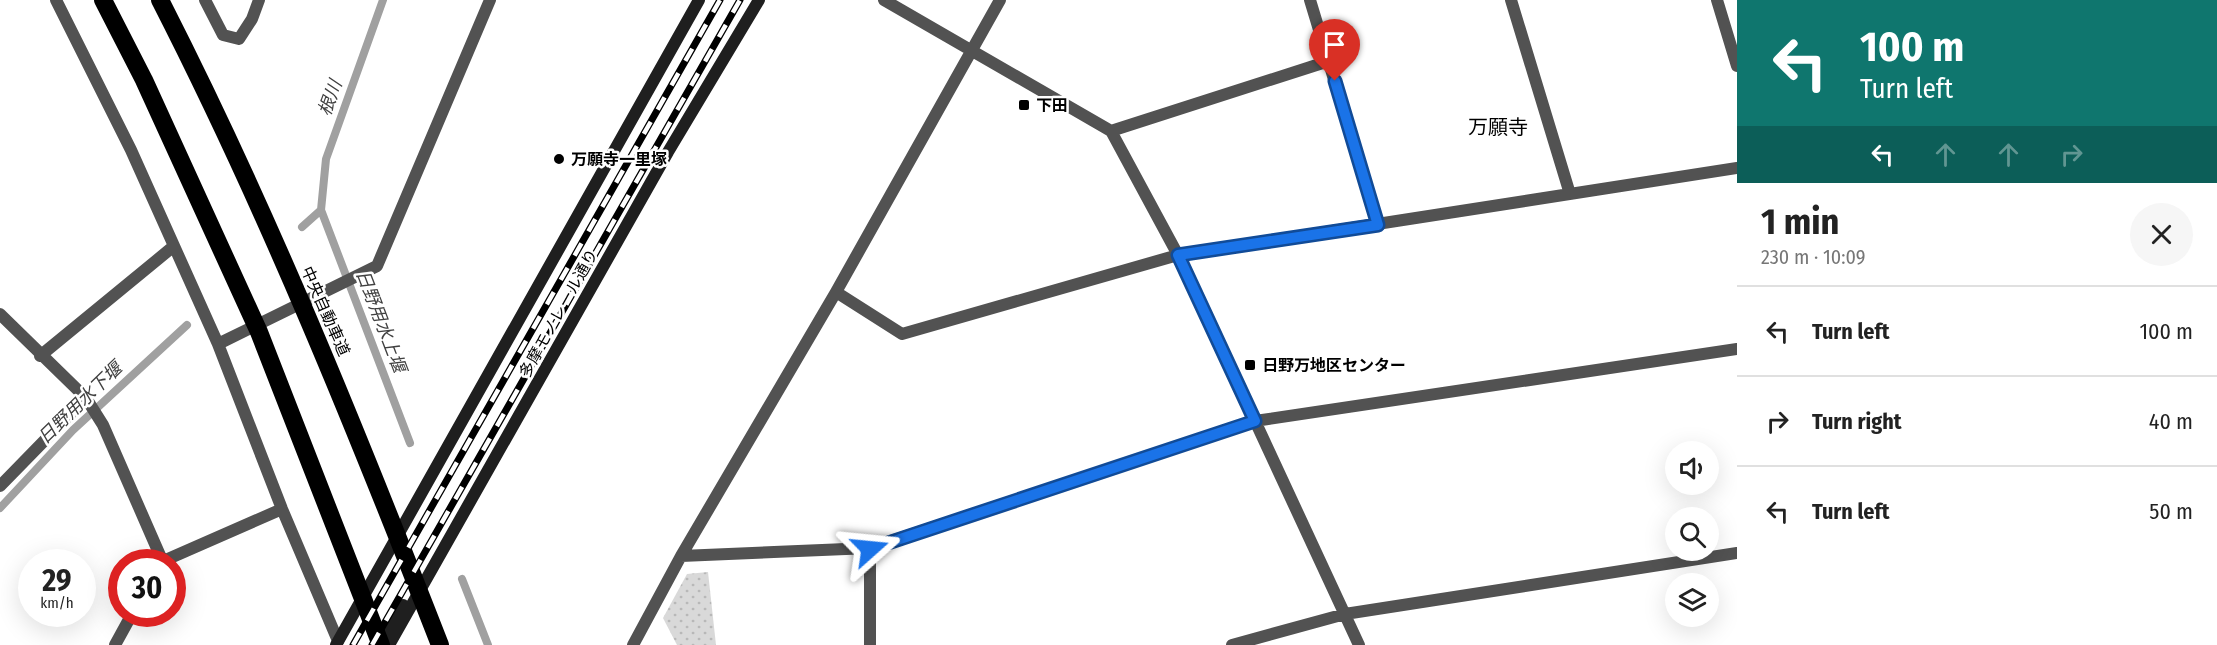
<!DOCTYPE html>
<meta charset="utf-8">
<style>
:root{--surface:#fff;--page:#f6f6f6;--text:#222;--muted:#767676;--line:#e0e0e0}
body{margin:0;font-family:"Fira Sans Condensed","Noto Sans JP",sans-serif;background:var(--page);color:var(--text);height:100vh;display:flex;flex-direction:column;font-size:22px;white-space:nowrap}
*{box-sizing:border-box;margin:0}
p{font-size:20px;color:var(--muted)}
.icon{flex:none;width:33px;height:33px;fill:none;stroke:currentColor;stroke-width:2;stroke-linecap:round;stroke-linejoin:round}
.map{position:relative;flex:1;overflow:hidden}
.panel{display:flex;flex-direction:column;background:var(--surface);width:480px}
.panel>*{flex:none}
.hud{background:#0f766e;color:#fff;overflow:hidden}
.controls{position:absolute;left:1665px;top:441px;display:grid;gap:12px}
.controls a{display:grid;place-items:center;width:54px;height:54px;border-radius:50%;background:var(--surface);box-shadow:0 6px 24px #0002;font-size:30px}
.speed{position:absolute;left:18px;top:549px;display:flex;gap:12px;font-size:30px;font-weight:700;text-align:center}
.speed>*{display:grid;place-content:center;width:78px;height:78px;border-radius:50%;background:var(--surface);box-shadow:0 6px 24px #0002;line-height:1}
.speed small{font-size:15px;font-weight:400}
.speed .limit{border:9px solid #d22;background:#fff;color:#111}
.pin{position:absolute;display:grid;place-items:center;width:51px;height:51px;color:#fff;margin:-62px -26px;border-radius:50% 50% 50% 0;rotate:-45deg;box-shadow:0 0 6px #0007}
.pin .icon{rotate:45deg}
.me{position:absolute;width:66px;margin:-33px;rotate:72deg;stroke-linejoin:round;filter:drop-shadow(0 0 4px #0008)}
.turn{display:flex;align-items:center;gap:21px;height:126px;padding:0 24px;font-size:27px}
.turn .icon{width:78px;height:78px;stroke-width:2.5}
.turn b{display:block;font-size:42px;line-height:51px}
.lanes{display:flex;align-items:center;height:57px;padding:0 24px;background:#0003;justify-content:center;gap:30px;direction:ltr}
.lanes .off{opacity:.35}
.round{display:grid;place-items:center;flex:none;width:63px;height:63px;border-radius:32px;background:var(--page)}
.head{display:flex;align-items:center;justify-content:space-between;height:102px;padding:0 24px}
h1{font-size:36px;font-weight:700;line-height:45px}
ul{padding:0;list-style:none}
li{display:flex;align-items:center;gap:18px;height:90px;padding:0 24px;border-top:2px solid var(--line)}
li div{flex:1}
li b{display:block;font-size:22px}
li em{font-style:normal}
main{display:flex;flex:1;min-height:0}
.map>svg:first-child{display:block}
.park{fill:url(#park-dots)}
.lines{fill:none;stroke-linecap:round;stroke-linejoin:round}
.stream{stroke:#a0a0a0;stroke-width:8}
.street{stroke:#525252;stroke-width:12}
.secondary{stroke:#1f1f1f;stroke-width:12}
.highway{stroke:#000;stroke-width:18}
.rail-casing{stroke:#000;stroke-width:7}
.rail{stroke:#fff;stroke-width:4.5;stroke-dasharray:14;stroke-linecap:butt}
.route-casing{stroke:#114b97;stroke-width:15}
.route{stroke:#1a73e8;stroke-width:10}
.poi-dot{fill:#000;stroke:#fff;stroke-width:2}
.labels{text-anchor:middle;stroke-width:5;stroke-linejoin:round;paint-order:stroke}
.poi-label{font-size:16px;font-weight:bold;fill:#000;stroke:#fff;text-anchor:start}
.street-label{font-size:16px;fill:#000;stroke:#fff}
.water-label{font-size:18px;font-style:italic;fill:#414141;stroke:#fff}
.quarter-label{font-size:20px;fill:#000;stroke:#fff}
</style>
<main>
<div class="map">
<svg width="1737" height="645" viewBox="0 0 1737 645">
<defs>
<pattern id="park-dots" width="8" height="8" patternUnits="userSpaceOnUse" patternTransform="scale(1.5)"><rect width="8" height="8" fill="#d9d9d9"/><path d="M2 2h.1M6 6h.1" fill="none" stroke="#b8b8b8" stroke-width="1.8" stroke-linecap="round"/></pattern>
</defs>
<rect width="100%" height="100%" fill="#fff"/>
<path class="park" d="M 708,572 L 716,645 L 677,645 L 663,618 L 687,574 Z"/>
<g class="lines">
<path class="stream" d="M 383,0 L 326,159 L 321,210 L 410,443
M 302,227 L 321,210
M 0,508 L 73,430 L 187,325
M 462,579 L 488,645"/>
<path class="street" d="M 56,0 L 131,150 L 218,344 L 282,509 L 338,641
M 205,0 L 223,35 L 239,39 L 252,19 L 259,0
M 884,0 L 1111,131 L 1178,255 L 1359,645
M 1310,0 L 1378,225
M 1511,0 L 1570,194
M 1717,0 L 1737,66
M 1111,131 L 1329,61
M 836,292 L 902,334 L 1178,255 L 1737,168
M 0,314 L 86,398 L 103,425 L 162,560
M 218,344 L 377,266 L 490,0
M 40,356 L 174,246
M 0,486 L 86,398
M 870,548 L 870,645
M 681,556 L 870,548 L 1255,421 L 1737,349
M 161,562 L 282,509
M 115,645 L 132,614
M 633,645 L 681,556 L 836,292 L 1000,0
M 1232,645 L 1345,614 L 1737,553"/>
<path class="secondary" d="M 336,645 L 699,0
M 379,645 L 403,605
M 389,645 L 668,152 L 759,0"/>
<path class="highway" d="M 103,0 L 144,80 L 259,332 L 381,645
M 160,0 C 267,209 355,427 440,645"/>
<g class="rail-casing">
<path id="rail" d="M 353,645 L 720,0
M 372,645 L 740,0"/>
</g>
<use href="#rail" class="rail"/>
</g>
<g class="lines">
<g class="route-casing">
<path id="route" d="M 870,549 L 1255,421 L 1178,255 L 1378,225 L 1335,81"/>
</g>
<use href="#route" class="route"/>
</g>
<g class="poi-dot">
<rect x="1018" y="99" width="12" height="12" rx="3"/>
<circle cx="559" cy="159" r="6"/>
<rect x="1244" y="359" width="12" height="12" rx="3"/>
</g>
<g class="labels">
<g class="poi-label">
<text x="1036" y="111">下田</text>
<text x="571" y="165">万願寺一里塚</text>
<text x="1262" y="371">日野万地区センター</text>
</g>
<g class="street-label">
<text transform="translate(326 311) rotate(66)" y="6">中央自動車道</text>
<text transform="translate(558 313) rotate(-61)" y="6">多摩モノレール通り</text>
</g>
<g class="water-label">
<text transform="translate(330 98) rotate(-70)" y="6">根川</text>
<text transform="translate(381 321) rotate(69)" y="6">日野用水上堰</text>
<text transform="translate(80 403) rotate(-44)" y="6">日野用水下堰</text>
</g>
<g class="quarter-label">
<text x="1498" y="134">万願寺</text>
</g>
</g>
</svg>
<div class="controls">
<a><svg class="icon" aria-label="sound" viewBox="0 0 24 24"><path d="M4 9h4l5-4v14l-5-4H4zM17 9q2 3 0 6"/></svg></a>
<a><svg class="icon" aria-label="search" viewBox="0 0 24 24"><circle cx="10" cy="10" r="6"/><path d="M15 15l6 6"/></svg></a>
<a><svg class="icon" aria-label="layers" viewBox="0 0 24 24"><path d="M12 4l9 5-9 5-9-5zM3 14l9 5 9-5"/></svg></a>
</div>
<div class="speed"><div>29<small>km/h</small></div><div class="limit">30</div></div>
<div class="pin" style="left:1335px;top:81px;background:#d93025"><svg class="icon" aria-label="arrive" viewBox="0 0 24 24"><path d="M6 21V4h12l-3 4 3 4H6"/></svg></div>
<svg class="me" style="left:870px;top:549px" viewBox="-20 -20 40 40"><path d="M0-17L14 15 0 8-14 15z" fill="#1a73e8" stroke="#fff" stroke-width="4"/></svg>
</div>
<section class="panel">
<div class="hud">
<div class="turn"><svg class="icon" aria-label="left" viewBox="0 0 24 24"><path d="M17 20v-9H6M10 6l-5 5 5 5"/></svg><div><b>100 m</b>Turn left</div></div>
<div class="lanes"><svg class="icon" aria-label="left" viewBox="0 0 24 24"><path d="M17 20v-9H6M10 6l-5 5 5 5"/></svg><svg class="icon off" aria-label="ahead" viewBox="0 0 24 24"><path d="M12 20V5M6 11l6-6 6 6"/></svg><svg class="icon off" aria-label="ahead" viewBox="0 0 24 24"><path d="M12 20V5M6 11l6-6 6 6"/></svg><svg class="icon off" aria-label="right" viewBox="0 0 24 24"><path d="M7 20v-9h11M14 6l5 5-5 5"/></svg></div>
</div>
<div class="head"><div><h1>1 min</h1><p>230 m · 10:09</p></div><a class="round"><svg class="icon" aria-label="close" viewBox="0 0 24 24"><path d="M6 6l12 12M18 6L6 18"/></svg></a></div>
<ul>
<li><svg class="icon" aria-label="left" viewBox="0 0 24 24"><path d="M17 20v-9H6M10 6l-5 5 5 5"/></svg><div><b>Turn left</b></div><em>100 m</em></li>
<li><svg class="icon" aria-label="right" viewBox="0 0 24 24"><path d="M7 20v-9h11M14 6l5 5-5 5"/></svg><div><b>Turn right</b></div><em>40 m</em></li>
<li><svg class="icon" aria-label="left" viewBox="0 0 24 24"><path d="M17 20v-9H6M10 6l-5 5 5 5"/></svg><div><b>Turn left</b></div><em>50 m</em></li>
</ul>
</section>
</main>
